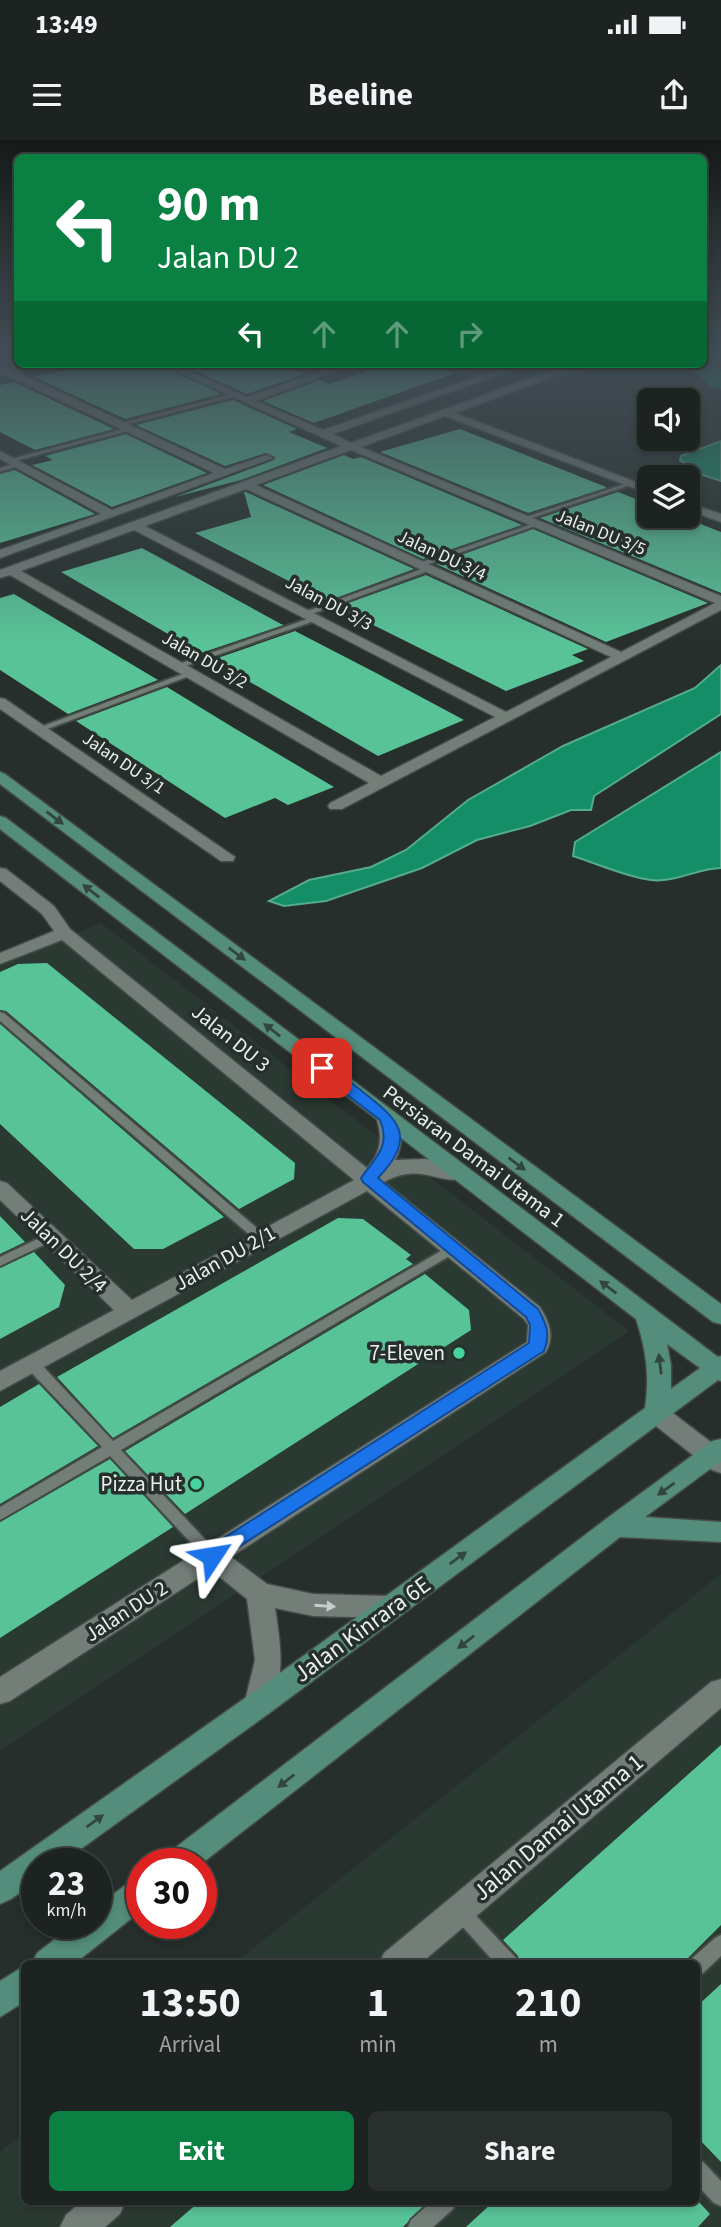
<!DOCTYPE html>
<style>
:root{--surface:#1c2320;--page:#292f2d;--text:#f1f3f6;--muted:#a0a4a5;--line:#3a403e;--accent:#0b8043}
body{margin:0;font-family:"Source Sans 3",sans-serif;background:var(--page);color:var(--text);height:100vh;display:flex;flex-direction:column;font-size:26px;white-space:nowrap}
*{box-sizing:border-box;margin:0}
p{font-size:23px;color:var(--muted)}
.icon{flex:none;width:38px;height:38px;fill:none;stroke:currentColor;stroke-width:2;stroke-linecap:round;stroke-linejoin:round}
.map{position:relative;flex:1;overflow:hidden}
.drawer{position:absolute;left:21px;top:1820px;width:679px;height:245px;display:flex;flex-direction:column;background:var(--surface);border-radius:10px;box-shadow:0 4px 10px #0003,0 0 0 2px var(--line)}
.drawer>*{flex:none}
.banner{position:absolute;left:14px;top:14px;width:693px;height:214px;border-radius:10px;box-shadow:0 4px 10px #0003,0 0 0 2px var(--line);background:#0b8043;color:#fff;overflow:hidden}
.controls{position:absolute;left:637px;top:248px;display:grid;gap:14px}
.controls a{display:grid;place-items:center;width:63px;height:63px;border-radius:10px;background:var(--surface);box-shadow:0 4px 10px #0003,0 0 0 2px var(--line);font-size:35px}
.speed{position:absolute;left:21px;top:1708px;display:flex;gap:14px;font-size:35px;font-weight:700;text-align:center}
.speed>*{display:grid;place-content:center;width:91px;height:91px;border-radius:50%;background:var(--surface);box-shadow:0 4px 10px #0003,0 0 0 2px var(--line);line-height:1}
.speed small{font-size:18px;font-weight:400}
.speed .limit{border:10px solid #d22;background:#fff;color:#111}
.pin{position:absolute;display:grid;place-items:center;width:60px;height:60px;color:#fff;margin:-30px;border-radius:14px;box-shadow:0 4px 10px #0006}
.me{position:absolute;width:77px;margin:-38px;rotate:57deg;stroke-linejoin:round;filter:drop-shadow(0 0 5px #0008)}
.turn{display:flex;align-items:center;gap:24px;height:147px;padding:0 28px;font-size:32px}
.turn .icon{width:91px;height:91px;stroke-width:2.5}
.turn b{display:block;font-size:49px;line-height:60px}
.lanes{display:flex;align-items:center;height:66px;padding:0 28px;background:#0003;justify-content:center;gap:35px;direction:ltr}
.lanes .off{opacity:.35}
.eta{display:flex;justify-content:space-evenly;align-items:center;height:119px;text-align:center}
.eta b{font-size:42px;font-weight:700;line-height:49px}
.action{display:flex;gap:14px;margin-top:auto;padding:14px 28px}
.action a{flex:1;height:80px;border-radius:10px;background:var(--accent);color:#fff;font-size:28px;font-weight:700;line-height:80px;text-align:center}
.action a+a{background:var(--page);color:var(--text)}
.status{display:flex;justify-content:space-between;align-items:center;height:49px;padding:0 35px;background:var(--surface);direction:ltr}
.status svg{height:19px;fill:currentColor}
header{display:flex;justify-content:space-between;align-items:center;height:91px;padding:0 28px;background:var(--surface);font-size:32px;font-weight:700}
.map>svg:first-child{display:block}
.built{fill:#2a3a32}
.water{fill:#148e67;stroke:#54ab8f;stroke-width:2}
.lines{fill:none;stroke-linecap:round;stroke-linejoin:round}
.river{fill:#148e67;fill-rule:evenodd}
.building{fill:#59c398}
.lane-casing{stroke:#444b47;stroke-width:4}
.street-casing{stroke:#444b47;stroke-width:3}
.secondary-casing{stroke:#444b47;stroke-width:3}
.lane{fill:#747e79;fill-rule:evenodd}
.street{fill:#747e79;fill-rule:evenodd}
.secondary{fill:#548d7b;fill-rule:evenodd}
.oneway{fill:#32463f}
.oneway2{fill:#c7ceca}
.route{fill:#1a73e8;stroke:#114b97;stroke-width:2}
.poi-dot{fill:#45d49f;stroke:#262f2b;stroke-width:2.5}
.labels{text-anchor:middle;stroke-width:7;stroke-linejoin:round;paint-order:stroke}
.far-street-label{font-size:18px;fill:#eaf0ed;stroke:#262f2b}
.street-label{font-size:21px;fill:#eaf0ed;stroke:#262f2b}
.poi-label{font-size:21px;fill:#eaf0ed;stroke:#262f2b;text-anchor:end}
.near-street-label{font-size:24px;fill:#eaf0ed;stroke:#262f2b}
</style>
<div class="status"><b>13:49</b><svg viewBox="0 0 49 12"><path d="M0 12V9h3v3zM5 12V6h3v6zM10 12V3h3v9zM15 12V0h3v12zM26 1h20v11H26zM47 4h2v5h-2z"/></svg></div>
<header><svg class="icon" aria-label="menu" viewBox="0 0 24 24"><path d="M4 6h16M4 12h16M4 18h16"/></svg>Beeline<svg class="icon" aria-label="share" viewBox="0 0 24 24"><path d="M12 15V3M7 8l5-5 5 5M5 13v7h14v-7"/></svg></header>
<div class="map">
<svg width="721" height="2087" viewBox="0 0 721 2087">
<rect width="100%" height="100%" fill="#262f2b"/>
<path class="built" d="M 101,783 L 629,1191 L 0,1611 L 0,826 Z
M 721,1434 L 721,2087 L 0,2087 L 0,2012 L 24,1992 L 24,2062 L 696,2062 L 696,1824 L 235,1823 Z"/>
<path class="water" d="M 721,301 L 721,341 L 703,335 L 680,320 L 681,316 Z
M 721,525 L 721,574 L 594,656 L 591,670 L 571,670 L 530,686 L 477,700 L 422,728 L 326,761 L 284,766 L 269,761 L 309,740 L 371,727 L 406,710 L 468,660 L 563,606 L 695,548 Z
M 721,612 L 721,728 C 698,728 675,743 651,740 C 626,737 598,724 573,716 L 575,702 Z"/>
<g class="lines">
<path class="river" d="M 704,219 L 721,231 L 721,249 L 712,247 L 684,224 L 704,224 Z"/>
</g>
<path class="building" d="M 93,224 L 158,224 L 221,254 L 125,279 L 34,237 Z
M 179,224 L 281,224 L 305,234 L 247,254 Z
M 389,224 L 432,224 L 455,233 L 314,283 L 263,261 L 320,240 L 330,244 Z
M 14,242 L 114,289 L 35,310 L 0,292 L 0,245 Z
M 233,260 L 297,289 L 289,292 L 327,308 L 241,340 L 175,357 L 274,320 L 275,317 L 266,313 L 225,326 L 136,285 Z
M 460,289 L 606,347 L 606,348 L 528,373 L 380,312 Z
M 126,294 L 207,333 L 112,367 L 32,325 L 53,320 L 45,316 Z
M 344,315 L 353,319 L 361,317 L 522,385 L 423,419 L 263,345 Z
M 15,330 L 95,374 L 0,403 L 0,334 Z
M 244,352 L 246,352 L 414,429 L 328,461 L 195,393 L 251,377 Z
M 618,352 L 649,364 L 649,376 L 680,376 L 721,392 L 721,453 L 540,378 Z
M 533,389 L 708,463 L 606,502 L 436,424 Z
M 142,408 L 281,484 L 284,485 L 201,513 L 61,432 Z
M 426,435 L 588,509 L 572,515 L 584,521 L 506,551 L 337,467 Z
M 14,454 L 158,540 L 68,574 L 0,530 L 0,458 Z
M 295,491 L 378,534 L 464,580 L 378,616 L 212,520 Z
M 167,547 L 234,588 L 334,647 L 288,665 L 275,658 L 225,678 L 76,581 Z
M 47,823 L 295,1023 L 294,1039 L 239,1069 L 6,871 L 0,870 L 0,832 L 18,824 Z
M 0,884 L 224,1077 L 163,1109 L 134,1109 L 0,984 Z
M 0,1076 L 25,1102 L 0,1114 Z
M 338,1078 L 363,1079 L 411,1115 L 406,1119 L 413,1124 L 113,1298 L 57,1237 Z
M 34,1112 L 65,1145 L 59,1167 L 0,1199 L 0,1128 Z
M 425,1134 L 469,1170 L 471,1190 L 185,1374 L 125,1311 Z
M 39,1244 L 98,1306 L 0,1364 L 0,1267 Z
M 110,1319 L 173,1387 L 0,1498 L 0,1382 Z
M 721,1605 L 721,1785 L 682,1824 L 520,1824 L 518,1816 L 503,1800 Z
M 721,1844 L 721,2022 L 696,1996 L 696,1867 Z
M 199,2062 L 428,2062 L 403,2087 L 170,2087 Z
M 493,2062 L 699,2062 L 710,2074 L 698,2087 L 466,2087 Z"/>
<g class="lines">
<g class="lane-casing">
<path id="lane" d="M 435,224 L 444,224 L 488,237 L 485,239 Z
M 236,253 L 238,256 L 121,286 L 118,284 Z
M 130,287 L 132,290 L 11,322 L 8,320 Z
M 19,322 L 21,323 L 21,325 L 0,332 L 0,328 Z
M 628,343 L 633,344 L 526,380 L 520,379 Z
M 535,383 L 541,384 L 423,426 L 416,424 Z
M 427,427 L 434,429 L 309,475 L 302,473 Z
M 313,477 L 320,479 L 180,528 L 173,526 Z
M 188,532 L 195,534 L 42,591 L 35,589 Z
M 0,872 L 4,873 L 265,1095 L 267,1098 L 265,1101 L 257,1101 L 0,881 Z
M 50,1093 L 56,1097 L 54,1100 L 0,1126 L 0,1117 Z
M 453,1104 L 459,1108 L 458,1111 L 121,1310 L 217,1412 L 220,1416 L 217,1420 L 212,1422 L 207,1420 L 110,1316 L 0,1380 L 0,1367 L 102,1307 L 27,1228 L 25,1224 L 27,1220 L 37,1220 L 113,1301 Z
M 459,1761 L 465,1764 L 516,1818 L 518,1824 L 496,1824 L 453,1776 L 450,1770 L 453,1764 Z
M 721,1795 L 721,1816 L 703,1833 L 696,1836 L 696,1824 L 688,1824 L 689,1821 L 715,1798 Z
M 696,2019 L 703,2022 L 721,2041 L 721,2066 L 714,2063 L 696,2044 Z
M 431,2062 L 456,2062 L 453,2069 L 433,2087 L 408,2087 L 411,2080 Z"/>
</g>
<g class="street-casing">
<path id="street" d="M 25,224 L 41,224 L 17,232 L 225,329 L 267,315 L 273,318 L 0,418 L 0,410 L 101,374 L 0,319 L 0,311 L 112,370 L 214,333 L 6,235 L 0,236 L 0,230 Z
M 160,224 L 173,224 L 247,257 L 341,224 L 355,224 L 256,261 L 323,290 L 514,224 L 529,224 L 333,294 L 351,303 L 547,232 L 590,224 L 612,224 L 553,237 L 455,273 L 649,347 L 649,354 L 445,276 L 361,307 L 721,456 L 721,470 L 342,669 L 330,669 L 328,666 L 330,663 L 369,643 L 10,435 L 0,438 L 0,430 L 341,306 ZM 351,310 L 715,463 L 621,512 L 256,345 ZM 246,349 L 611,517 L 506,572 L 145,386 ZM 134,390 L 495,577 L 381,636 L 21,431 Z
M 688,363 L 721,374 L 721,382 L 688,370 Z
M 0,558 L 5,559 L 235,717 L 233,721 L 221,721 L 0,569 Z
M 0,728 L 6,729 L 54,766 L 70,789 L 367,1028 C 381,1012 383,997 376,977 L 379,973 L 393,973 C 403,988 404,1004 395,1020 L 426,1019 L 466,1028 L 469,1033 L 466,1038 C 437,1046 422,1021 384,1042 L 540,1167 C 549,1182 555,1196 546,1212 L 231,1417 L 267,1444 L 313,1454 L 391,1456 L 400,1459 L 404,1467 L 400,1475 L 391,1478 L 313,1476 L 275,1468 C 281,1508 286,1535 268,1574 L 258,1577 L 248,1574 L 244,1565 L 255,1520 L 247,1459 L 211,1430 L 10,1561 L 0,1564 L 0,1537 L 527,1202 L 528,1185 L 524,1179 L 367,1051 L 0,1251 L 0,1231 L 114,1170 L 0,1060 L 0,1041 L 7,1043 L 132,1160 L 354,1040 L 62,800 L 0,824 L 0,813 L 54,791 L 42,774 L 0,741 Z
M 656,1264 L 665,1267 L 721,1310 L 721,1333 L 712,1330 L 647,1279 L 644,1273 L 647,1267 Z
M 721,1539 L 721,1568 L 420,1824 L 379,1824 L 384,1813 L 711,1542 Z
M 81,2062 L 125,2062 L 120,2074 L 105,2087 L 60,2087 L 66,2075 Z"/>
</g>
<g class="secondary-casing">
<path id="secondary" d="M 0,632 L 5,634 L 721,1164 L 721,1184 L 713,1182 L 0,644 Z
M 0,676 L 6,678 L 718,1217 L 721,1216 L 721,1241 L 718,1240 L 268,1574 L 60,1724 L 37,1724 L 37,1741 L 11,1759 L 0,1764 L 0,1731 L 248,1556 L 645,1268 C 650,1236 646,1209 636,1179 L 0,689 ZM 667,1204 L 700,1228 L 671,1249 L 671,1225 Z
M 721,1299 L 721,1321 L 645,1377 L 721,1382 L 721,1402 L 620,1397 L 201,1724 L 163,1724 L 167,1714 L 606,1379 L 712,1301 Z
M 142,1737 L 142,1770 L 74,1824 L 32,1824 L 37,1813 L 76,1783 L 96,1783 L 96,1767 L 131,1741 Z
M 24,1826 L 24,1862 L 0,1877 L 0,1841 Z"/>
</g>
<use href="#lane" class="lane"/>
<use href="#street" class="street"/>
<use href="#secondary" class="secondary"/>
</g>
<defs><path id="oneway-solid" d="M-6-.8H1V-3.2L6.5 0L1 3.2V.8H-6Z" transform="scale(1.75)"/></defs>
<g class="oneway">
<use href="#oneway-solid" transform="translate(55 678) rotate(37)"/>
<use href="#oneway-solid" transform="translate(91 751) rotate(-142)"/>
<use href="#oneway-solid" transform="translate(237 814) rotate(37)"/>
<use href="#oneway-solid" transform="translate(272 890) rotate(-142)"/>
<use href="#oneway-solid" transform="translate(517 1024) rotate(37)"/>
<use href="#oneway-solid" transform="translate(608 1147) rotate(-143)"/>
<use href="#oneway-solid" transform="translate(660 1224) rotate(-97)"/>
<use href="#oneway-solid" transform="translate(666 1349) rotate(144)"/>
<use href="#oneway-solid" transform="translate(458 1418) rotate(-36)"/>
<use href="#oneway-solid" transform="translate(466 1502) rotate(142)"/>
<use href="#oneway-solid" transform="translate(286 1641) rotate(142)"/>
<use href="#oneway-solid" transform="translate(95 1681) rotate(-36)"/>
</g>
<use class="oneway2" href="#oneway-solid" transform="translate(325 1466) rotate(4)"/>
<linearGradient id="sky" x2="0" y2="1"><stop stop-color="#151a18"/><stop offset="0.42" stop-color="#414d55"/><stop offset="1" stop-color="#414d55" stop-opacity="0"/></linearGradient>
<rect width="721" height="505" fill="url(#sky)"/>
<path class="route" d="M 322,924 C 335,927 347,940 358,948 C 396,978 420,994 378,1038 L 538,1169 C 546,1183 551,1195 544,1211 L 212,1424 L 205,1421 L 203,1416 L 205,1410 L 529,1203 L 530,1185 L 526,1177 L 363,1042 L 361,1038 C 375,1018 391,1007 380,980 L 316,931 L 314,928 L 316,925 Z"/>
<g class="poi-dot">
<circle cx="459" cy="1213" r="7"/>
<circle cx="196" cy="1344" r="7"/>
</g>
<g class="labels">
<g class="far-street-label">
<text transform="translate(601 392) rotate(22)" y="6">Jalan DU 3/5</text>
<text transform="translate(442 415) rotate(25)" y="6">Jalan DU 3/4</text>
<text transform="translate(329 463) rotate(28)" y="6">Jalan DU 3/3</text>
<text transform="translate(205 520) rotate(30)" y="6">Jalan DU 3/2</text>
<text transform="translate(124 623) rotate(34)" y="6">Jalan DU 3/1</text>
</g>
<g class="street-label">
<text transform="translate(231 898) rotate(39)" y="7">Jalan DU 3</text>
<text transform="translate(474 1016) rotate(37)" y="7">Persiaran Damai Utama 1</text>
<text transform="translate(64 1110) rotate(44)" y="7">Jalan DU 2/4</text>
<text transform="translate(225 1118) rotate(-29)" y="7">Jalan DU 2/1</text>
<text transform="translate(126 1471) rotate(-33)" y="7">Jalan DU 2</text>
</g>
<g class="poi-label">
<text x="445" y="1220">7-Eleven</text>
<text x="182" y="1351">Pizza Hut</text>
</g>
<g class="near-street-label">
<text transform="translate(362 1489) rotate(-36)" y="8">Jalan Kinrara 6E</text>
<text transform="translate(558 1687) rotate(-40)" y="8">Jalan Damai Utama 1</text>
</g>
</g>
</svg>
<div class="controls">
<a><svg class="icon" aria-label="sound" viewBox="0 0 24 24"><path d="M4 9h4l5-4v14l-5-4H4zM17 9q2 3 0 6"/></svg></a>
<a><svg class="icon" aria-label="layers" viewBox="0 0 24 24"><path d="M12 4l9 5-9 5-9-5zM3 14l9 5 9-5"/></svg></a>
</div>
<div class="speed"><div>23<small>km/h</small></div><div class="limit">30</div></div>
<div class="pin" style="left:322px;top:928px;background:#d93025"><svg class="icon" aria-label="arrive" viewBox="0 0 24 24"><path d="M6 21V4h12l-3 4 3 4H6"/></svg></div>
<svg class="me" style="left:212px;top:1416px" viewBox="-20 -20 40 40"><path d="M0-17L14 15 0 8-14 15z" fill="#1a73e8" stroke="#fff" stroke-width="4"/></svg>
<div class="banner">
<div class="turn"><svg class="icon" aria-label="left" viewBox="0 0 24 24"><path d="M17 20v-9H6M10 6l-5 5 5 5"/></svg><div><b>90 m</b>Jalan DU 2</div></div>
<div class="lanes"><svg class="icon" aria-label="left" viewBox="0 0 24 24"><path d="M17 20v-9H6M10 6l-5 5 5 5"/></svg><svg class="icon off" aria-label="ahead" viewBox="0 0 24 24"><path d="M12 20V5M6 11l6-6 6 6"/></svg><svg class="icon off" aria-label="ahead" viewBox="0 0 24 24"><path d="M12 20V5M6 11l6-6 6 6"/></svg><svg class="icon off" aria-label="right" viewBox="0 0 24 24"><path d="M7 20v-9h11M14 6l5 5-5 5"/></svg></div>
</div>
<section class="drawer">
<div class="eta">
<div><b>13:50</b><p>Arrival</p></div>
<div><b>1</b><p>min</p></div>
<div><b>210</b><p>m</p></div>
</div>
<div class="action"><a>Exit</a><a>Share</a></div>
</section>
</div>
